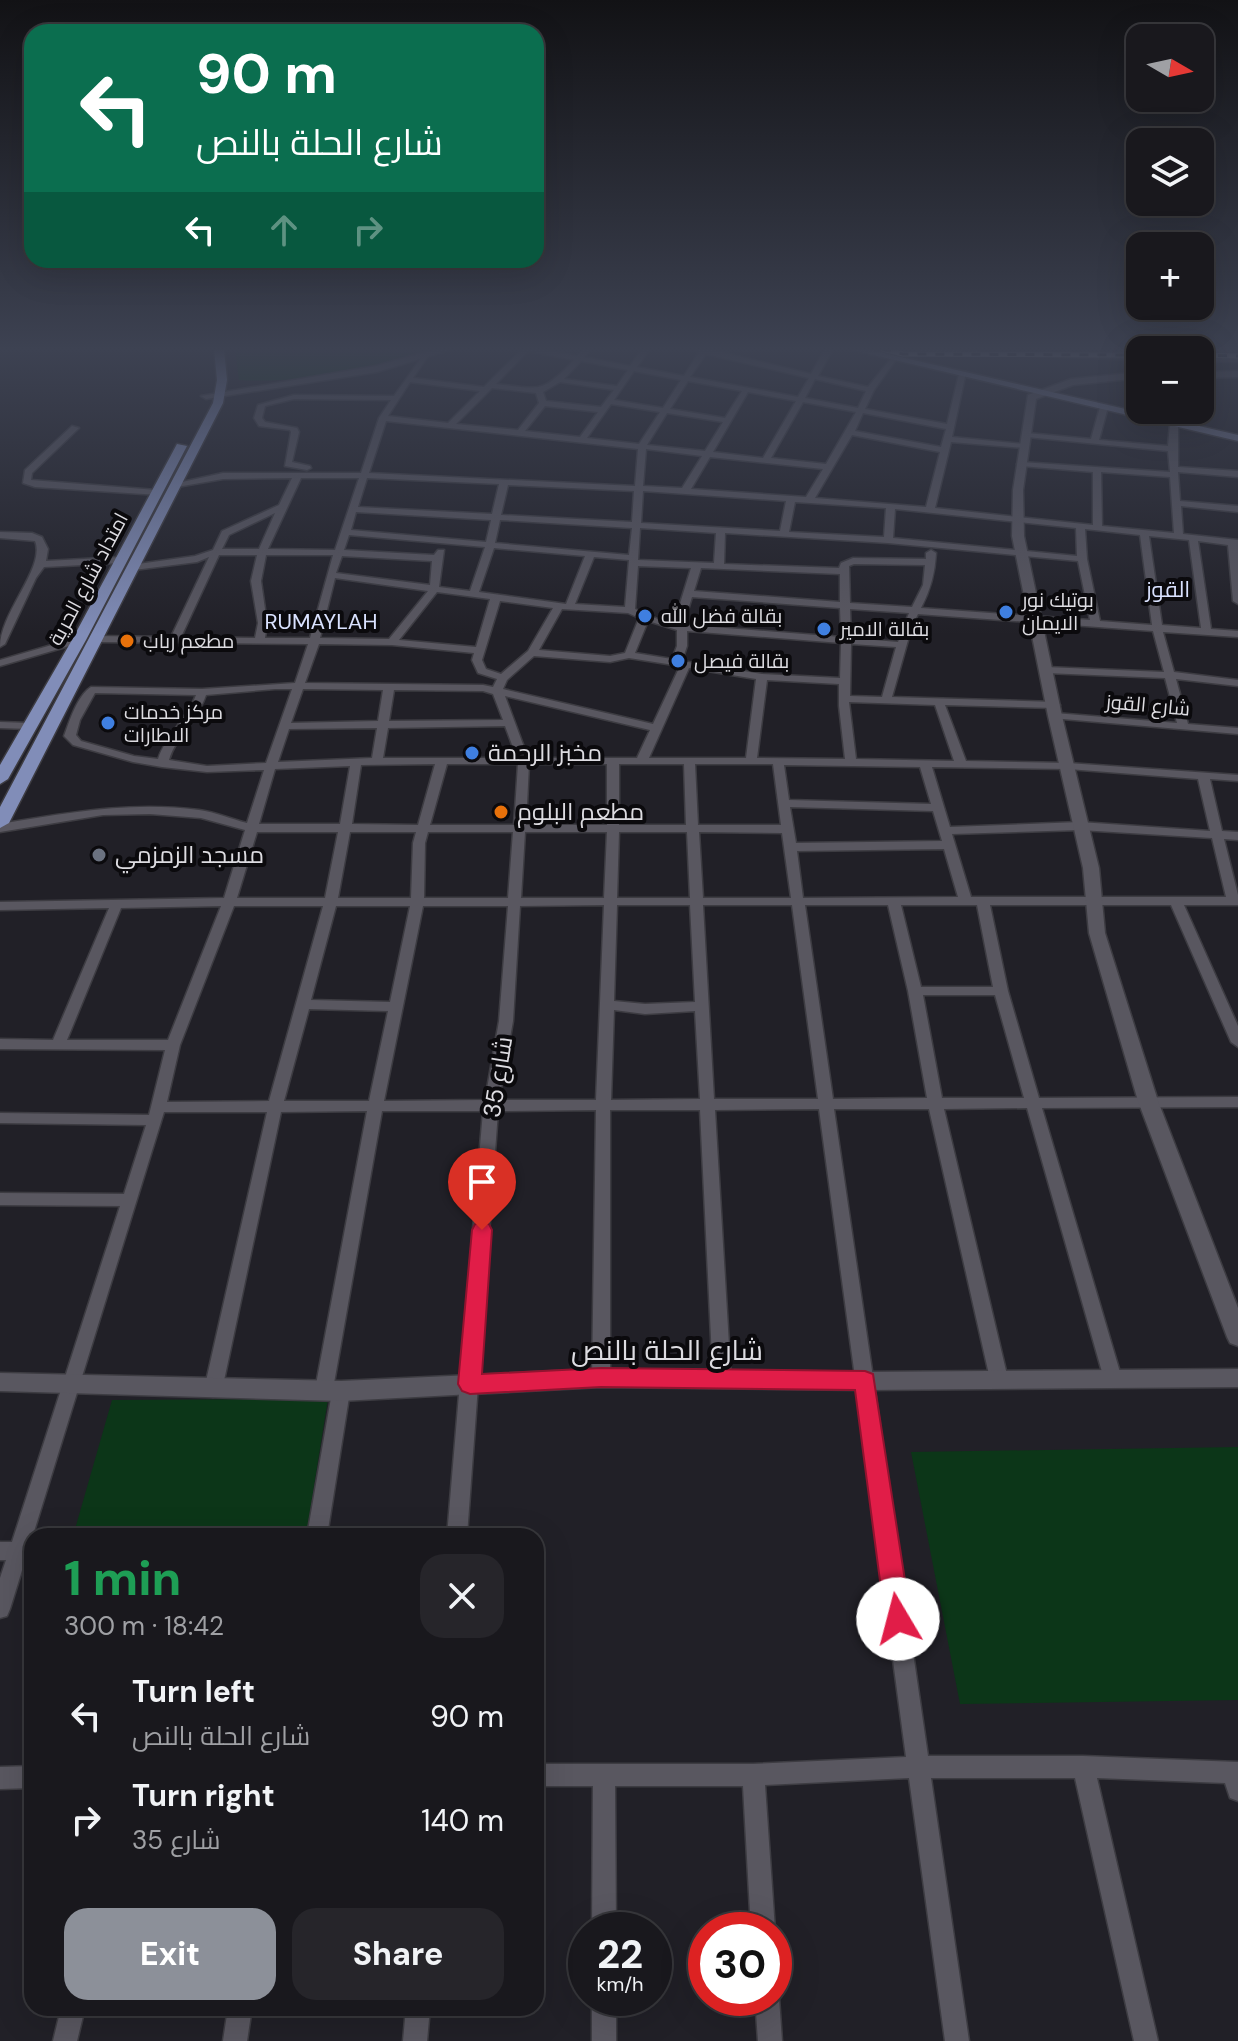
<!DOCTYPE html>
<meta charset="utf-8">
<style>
:root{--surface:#19181d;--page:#26252a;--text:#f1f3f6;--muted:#9fa0a4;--line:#37373b;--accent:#8c9099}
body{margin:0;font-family:"DM Sans",Cairo,sans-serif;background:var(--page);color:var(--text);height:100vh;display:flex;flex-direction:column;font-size:30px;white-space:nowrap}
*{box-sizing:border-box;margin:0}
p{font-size:26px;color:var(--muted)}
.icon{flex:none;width:44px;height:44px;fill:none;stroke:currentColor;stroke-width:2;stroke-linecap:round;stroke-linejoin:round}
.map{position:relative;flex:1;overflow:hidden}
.details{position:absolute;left:24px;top:1528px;width:520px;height:488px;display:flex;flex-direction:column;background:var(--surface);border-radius:24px;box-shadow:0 8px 32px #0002,0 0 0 2px var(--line)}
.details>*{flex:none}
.guide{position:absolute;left:24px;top:24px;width:520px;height:244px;border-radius:24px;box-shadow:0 8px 32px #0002,0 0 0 2px var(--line);background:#0b6e4f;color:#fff;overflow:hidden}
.needle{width:52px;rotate:99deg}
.buttons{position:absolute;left:1126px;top:24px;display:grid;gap:16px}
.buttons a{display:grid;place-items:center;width:88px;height:88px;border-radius:16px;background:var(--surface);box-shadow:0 8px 32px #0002,0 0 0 2px var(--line);font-size:40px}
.speed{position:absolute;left:568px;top:1912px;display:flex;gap:16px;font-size:40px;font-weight:700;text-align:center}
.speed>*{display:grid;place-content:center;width:104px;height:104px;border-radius:50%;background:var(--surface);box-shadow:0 8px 32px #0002,0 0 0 2px var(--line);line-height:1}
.speed small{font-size:20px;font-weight:400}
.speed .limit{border:12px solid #d22;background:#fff;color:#111}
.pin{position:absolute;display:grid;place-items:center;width:68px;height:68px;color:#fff;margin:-82px -34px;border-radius:50% 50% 50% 0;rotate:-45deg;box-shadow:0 0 8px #0007}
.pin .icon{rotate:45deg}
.me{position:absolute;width:88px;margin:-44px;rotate:352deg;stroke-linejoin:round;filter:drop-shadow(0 0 6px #0008)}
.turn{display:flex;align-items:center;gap:28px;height:168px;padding:0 40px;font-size:36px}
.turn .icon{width:104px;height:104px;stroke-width:2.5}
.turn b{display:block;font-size:56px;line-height:68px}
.lanes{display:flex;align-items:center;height:76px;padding:0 40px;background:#0003;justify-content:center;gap:40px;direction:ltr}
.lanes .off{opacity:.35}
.round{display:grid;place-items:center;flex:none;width:84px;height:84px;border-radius:24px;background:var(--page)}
.headline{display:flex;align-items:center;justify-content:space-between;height:136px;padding:0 40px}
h1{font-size:48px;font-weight:800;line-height:60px;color:#1e9e55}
.primary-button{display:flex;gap:16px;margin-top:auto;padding:16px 40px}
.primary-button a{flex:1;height:92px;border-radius:24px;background:var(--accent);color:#fff;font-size:32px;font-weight:800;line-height:92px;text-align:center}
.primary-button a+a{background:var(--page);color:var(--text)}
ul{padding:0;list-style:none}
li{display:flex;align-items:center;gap:24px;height:104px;padding:0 40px}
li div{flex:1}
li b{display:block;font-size:30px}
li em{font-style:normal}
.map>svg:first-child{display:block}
.green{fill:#0c3618}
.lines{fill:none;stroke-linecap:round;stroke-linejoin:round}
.minor-casing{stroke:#3d3c42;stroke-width:3}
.tertiary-casing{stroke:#3d3c42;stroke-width:3}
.secondary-casing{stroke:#3d3c42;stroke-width:3}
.primary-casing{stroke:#3d3c42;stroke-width:3}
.minor{fill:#595760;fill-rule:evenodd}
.tertiary{fill:#595760;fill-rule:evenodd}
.secondary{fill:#6d728c;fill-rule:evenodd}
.primary{fill:#818db8;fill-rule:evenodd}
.rail-casing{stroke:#c5c4c9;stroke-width:5}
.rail{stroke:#0b0a0d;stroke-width:3;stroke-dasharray:9;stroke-linecap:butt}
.route{fill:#e11d48;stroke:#92132f;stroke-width:2}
.shop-dot{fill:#3f7fe0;stroke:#0b0a0d;stroke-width:3}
.food-dot{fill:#e8710a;stroke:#0b0a0d;stroke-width:3}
.worship-dot{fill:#6b7280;stroke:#0b0a0d;stroke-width:3}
.labels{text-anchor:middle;stroke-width:8;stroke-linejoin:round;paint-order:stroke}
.far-street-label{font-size:20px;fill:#dddce1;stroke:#0b0a0d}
.far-poi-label{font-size:20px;fill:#dddce1;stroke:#0b0a0d;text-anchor:start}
.far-neighbourhood-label{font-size:22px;fill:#dae2ff;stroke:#0b0a0d}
.poi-label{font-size:24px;fill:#dddce1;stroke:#0b0a0d;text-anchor:start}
.street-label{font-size:24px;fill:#dddce1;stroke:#0b0a0d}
.near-street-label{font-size:28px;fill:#dddce1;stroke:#0b0a0d}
</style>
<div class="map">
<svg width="1238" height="2041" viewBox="0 0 1238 2041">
<rect width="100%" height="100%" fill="#212027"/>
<path class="green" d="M 235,349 L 437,349 C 374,368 305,384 239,380 Z
M 328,1399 L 306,1536 L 73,1536 L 112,1400 Z
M 1238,1447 L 1238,1700 L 960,1704 L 911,1452 Z"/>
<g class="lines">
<g class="minor-casing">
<path id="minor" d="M 522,349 L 539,349 L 577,356 L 584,349 L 592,349 L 584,357 L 630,366 L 642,349 L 650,349 L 637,367 L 684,376 L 699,352 L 691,349 L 709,349 L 811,374 L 825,349 L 833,349 L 818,376 L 868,387 L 893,356 L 897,358 L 874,390 L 865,409 L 947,424 L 959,374 L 966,372 L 952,437 L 1024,444 L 1028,446 L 1024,448 L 951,442 L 935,508 L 1093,525 L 1093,472 L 1021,466 L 1017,464 L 1021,462 L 1170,472 L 1168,451 L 1027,437 L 1023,435 L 1027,433 L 1091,439 L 1100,407 L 1104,405 L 1108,407 L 1099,440 L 1168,446 L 1170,424 L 1174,422 L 1178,424 L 1178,467 L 1238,471 L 1238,477 L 1178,472 L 1180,501 L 1238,506 L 1238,512 L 1181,506 L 1183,534 L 1238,540 L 1238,604 L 1233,601 L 1228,545 L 1198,541 L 1211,629 L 1238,631 L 1238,637 L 1163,632 L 1174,672 L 1238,680 L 1238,686 L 1176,679 L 1188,724 L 1238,728 L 1238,734 L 1051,718 L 1050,716 L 1055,713 L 1177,723 L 1165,678 L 1046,673 L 1041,670 L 1046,667 L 1164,672 L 1153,631 L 918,614 L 912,626 L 892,697 L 1055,702 L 1060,705 L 1055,708 L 945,705 L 966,761 L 1068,763 L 1238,775 L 1238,781 L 1210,779 L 1222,831 L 1238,832 L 1238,840 L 1224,839 L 1238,895 L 1238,905 L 1184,905 L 1238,1026 L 1238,1047 L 1231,1042 L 1171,905 L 990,905 L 1008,991 L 1039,1098 L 1238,1097 L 1238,1107 L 1042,1108 L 1122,1379 L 1119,1384 L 1113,1386 L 1107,1384 L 1104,1379 L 1027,1108 L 944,1109 L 1008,1379 L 1005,1384 L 999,1386 L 993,1384 L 990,1379 L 929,1109 L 834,1109 L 928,1756 L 1083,1756 L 1238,1762 L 1238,1801 L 1230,1798 L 1225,1783 L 1097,1778 L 1158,2041 L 1134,2041 L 1075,1778 L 931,1778 L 969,2041 L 945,2041 L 909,1778 L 765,1785 L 775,1930 L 774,1932 L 751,1930 L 743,1786 L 615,1786 L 616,1930 L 592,1930 L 593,1786 L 536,1786 L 536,1764 L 753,1764 L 906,1757 L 819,1109 L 715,1110 L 731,1379 L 728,1384 L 722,1386 L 716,1384 L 713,1379 L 700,1110 L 610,1110 L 610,1378 L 607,1383 L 601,1385 L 595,1383 L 592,1378 L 596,1110 L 498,1111 L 467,1536 L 447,1536 L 483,1111 L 382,1111 L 333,1389 L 335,1386 L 341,1384 L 347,1386 L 350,1391 L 327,1536 L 307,1536 L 332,1392 L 330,1395 L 324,1397 L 318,1395 L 315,1390 L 367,1111 L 281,1112 L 222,1390 L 219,1395 L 213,1397 L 207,1395 L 204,1390 L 267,1112 L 164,1112 L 10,1609 L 7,1616 L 0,1618 L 0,1578 L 6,1560 L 0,1560 L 0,1542 L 12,1542 L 120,1206 L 0,1205 L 0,1193 L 124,1194 L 146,1125 L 0,1123 L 0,1113 L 149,1115 L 165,1050 L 0,1049 L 0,1039 L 53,1040 L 109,908 L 0,910 L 0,902 L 224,898 L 245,830 L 201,818 L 150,814 L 103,815 L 0,832 L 0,824 C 68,813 130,801 199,810 C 215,812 231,819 247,823 L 264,770 L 207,772 L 162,767 L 133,762 L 73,745 L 64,736 C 70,720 77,696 91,687 L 202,689 L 295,683 L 308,644 L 96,642 L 91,639 L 96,636 L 171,637 L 209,557 L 197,562 L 134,570 L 129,567 L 131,565 L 195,556 L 213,550 L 222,531 L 279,505 L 292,478 L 223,479 L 177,487 L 173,484 L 223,473 L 361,473 L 379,418 L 391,400 L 294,399 L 265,406 L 262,418 L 265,422 L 297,428 L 299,432 L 292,462 L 310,466 L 311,468 L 307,470 L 285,466 L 291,432 L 290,430 L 259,426 L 254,418 L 258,405 L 294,395 L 394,396 L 424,354 L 428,356 L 413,378 L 484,387 ZM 528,351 L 574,360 C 542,394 540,389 496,384 ZM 706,354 L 809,378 L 798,397 L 690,377 ZM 581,361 L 628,370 L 617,386 L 564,379 ZM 634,371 L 681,380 L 663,408 L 614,400 ZM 815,379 L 866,391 L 858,408 L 805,398 ZM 688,381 L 742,391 L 725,418 L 670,409 ZM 410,382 L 480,391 L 448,423 L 388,416 ZM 560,382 L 614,390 L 601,407 L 546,401 L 543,392 ZM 492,388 L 536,393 L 539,403 L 518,430 L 456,424 ZM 748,392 L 796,401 L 763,458 L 713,452 ZM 803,402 L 856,412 L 826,464 L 771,458 ZM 611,404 L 660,412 L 639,444 L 587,438 ZM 545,406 L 598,412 L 580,437 L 525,431 ZM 667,413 L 723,422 L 705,451 L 647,445 ZM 863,413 L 946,429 L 941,447 L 855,431 ZM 386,421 L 638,449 L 635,486 L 369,473 ZM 852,435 L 940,452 L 926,507 L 815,498 ZM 646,449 L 702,456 L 682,488 L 643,486 ZM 710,457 L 823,469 L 806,497 L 691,489 ZM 1101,472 L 1170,477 L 1174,533 L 1102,526 ZM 301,478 L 359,478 L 335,550 L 268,549 ZM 367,478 L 499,484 L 492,514 L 358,507 ZM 508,485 L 634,491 L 632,522 L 501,515 ZM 643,491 L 786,501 L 780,531 L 641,523 ZM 795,502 L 886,508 L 884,537 L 789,532 ZM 895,509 L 1076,528 L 1077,556 L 893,538 ZM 356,512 L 491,520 L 486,542 L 351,530 ZM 275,513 L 259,549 L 222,549 L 229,535 ZM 500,520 L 632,528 L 629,555 L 495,543 ZM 640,528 L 716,533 L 714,563 L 638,560 ZM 1085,529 L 1140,535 L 1152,625 L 1100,621 L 1087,559 ZM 725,533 L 888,543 L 1078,561 L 1090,620 L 921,608 C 931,589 935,572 936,553 L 931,550 L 926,553 L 926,559 L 853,558 L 841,563 L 839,568 L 724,564 ZM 349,535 L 485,547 L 470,591 L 439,587 L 444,550 L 438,550 L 434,555 L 344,550 ZM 1149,536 L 1189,540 L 1201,628 L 1162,625 ZM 494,548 L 585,556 L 566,604 L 479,592 ZM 219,555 L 257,555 L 251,581 L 258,623 L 255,638 L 181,637 ZM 266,555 L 333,555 L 310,638 L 265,638 L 267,623 L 261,581 ZM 342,556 L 432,561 L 430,585 L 336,573 ZM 594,557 L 629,560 L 625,607 L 575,604 ZM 854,564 L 925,565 L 923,585 L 912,607 L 850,603 L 849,566 ZM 638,566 L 691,568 L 678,610 L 678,624 L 660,620 L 635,609 ZM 701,568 L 840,574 L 840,602 L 694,591 ZM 335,578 L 428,591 L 389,639 L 320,638 ZM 437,592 L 490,599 L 476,647 L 399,640 ZM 692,597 L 840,608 L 841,637 L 688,625 L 688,610 ZM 500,601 L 553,608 L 528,651 L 501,674 L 486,669 L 482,660 ZM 562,609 L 628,613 L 639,618 L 625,653 L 610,656 L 539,650 ZM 850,609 L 909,613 L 898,642 L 851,638 ZM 648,621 L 677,630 L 677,646 L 672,659 L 635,653 ZM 687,631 L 841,643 L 840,678 L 762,674 L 682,661 L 687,646 ZM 319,644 L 392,645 L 474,653 L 472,660 L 478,673 L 497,679 L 493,687 L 483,685 L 305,683 ZM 851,644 L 896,647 L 882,697 L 850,696 ZM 534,656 L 610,662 L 629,658 L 680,666 L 653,724 L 503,689 L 507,680 ZM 689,668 L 756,679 L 746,758 L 649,758 ZM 767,680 L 839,684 L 839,706 L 845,759 L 757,758 ZM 275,689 L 292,689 L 266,763 L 207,766 L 169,760 C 176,736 198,719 206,695 ZM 303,689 L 383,690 L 378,721 L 291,723 ZM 394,690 L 483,691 L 493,694 L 503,720 L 389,721 ZM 95,693 L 196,695 C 187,719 166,735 158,759 L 134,756 L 81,741 L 76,735 L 80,720 ZM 505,696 L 650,730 L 637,758 L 528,758 ZM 849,702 L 935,705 L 954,761 L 856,759 ZM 505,726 L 517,758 L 383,758 L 388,728 ZM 377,728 L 372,758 L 278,762 L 289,729 ZM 435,764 L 418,825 L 352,824 L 361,765 ZM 447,764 L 518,764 L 514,825 L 430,825 ZM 529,764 L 607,764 L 607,825 L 526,825 ZM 619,764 L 684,764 L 686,825 L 619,825 ZM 695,764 L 773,764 L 781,825 L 698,825 ZM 784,765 L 920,767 L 931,804 L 789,800 ZM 350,766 L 340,824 L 259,824 L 275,769 ZM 932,767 L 1068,769 L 1198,779 L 1210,831 L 1080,822 L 950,827 ZM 790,807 L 933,811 L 942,841 L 796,843 ZM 1080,830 L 1212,838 L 1226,897 L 971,897 L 952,834 ZM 257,832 L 338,832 L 325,898 L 237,898 ZM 350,832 L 416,832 L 413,843 L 411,898 L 338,898 ZM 428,832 L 513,832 L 508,898 L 424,898 L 425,843 ZM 525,832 L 607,832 L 604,898 L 521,898 ZM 619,832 L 687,832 L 690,898 L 617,898 ZM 699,832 L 782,833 L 791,898 L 703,898 ZM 944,849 L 958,897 L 803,898 L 797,851 ZM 604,905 L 596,1100 L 499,1100 L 513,1021 L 520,906 ZM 617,905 L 690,905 L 695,1002 L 645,1004 L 614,1001 ZM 703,905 L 792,905 L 818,1099 L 714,1099 ZM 805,905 L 888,905 L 908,991 L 927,1098 L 833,1099 ZM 901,905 L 977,905 L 993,987 L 921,987 ZM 221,906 L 168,1040 L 67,1040 L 121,908 ZM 234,906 L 323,906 L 269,1101 L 167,1102 L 180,1045 ZM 336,906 L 410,906 L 390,1002 L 311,1000 ZM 423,906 L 508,906 L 499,1021 L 485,1100 L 384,1101 ZM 923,995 L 995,995 L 1024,1098 L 942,1098 ZM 309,1009 L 388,1011 L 369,1101 L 284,1101 ZM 614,1010 L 645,1014 L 695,1011 L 700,1099 L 611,1100 Z
M 917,349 L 1140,356 L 1140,360 L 921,351 Z
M 1200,357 L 1238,358 L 1238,362 L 1200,361 Z
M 72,426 L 79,428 L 32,473 L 31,480 L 156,490 L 159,491 L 159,495 L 35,487 L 23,483 L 25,470 Z
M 0,532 L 32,533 L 42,537 L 48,549 L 46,561 L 121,557 L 126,560 L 121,563 L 44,567 L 36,578 L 5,644 L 0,647 C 0,612 46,567 35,541 L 0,538 Z
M 79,637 L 83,638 L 83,642 L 0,666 L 0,660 Z
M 0,722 L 29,723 L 34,726 L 29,729 L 0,728 Z
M 32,1766 L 32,1788 L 0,1789 L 0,1767 Z
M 774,1989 L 779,1998 L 782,2041 L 758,2041 L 755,1998 L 774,1998 Z
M 592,1998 L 616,1998 L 616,2041 L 592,2041 Z
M 61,2008 L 85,2008 L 77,2041 L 53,2041 Z
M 228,2008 L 252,2008 L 247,2041 L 223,2041 Z
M 406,2008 L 430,2008 L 427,2041 L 403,2041 Z"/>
</g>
<g class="tertiary-casing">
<path id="tertiary" d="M 437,349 L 452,349 L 377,372 L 206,399 L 201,396 L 376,366 Z
M 1238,371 L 1238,377 L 1200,378 L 1200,372 Z
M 1140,372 L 1140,378 L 1073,385 L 1036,399 L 1023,490 L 1024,536 L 1062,716 L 1099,868 L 1105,933 L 1158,1101 L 1238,1308 L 1238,1346 L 1230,1343 L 1227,1337 L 1138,1101 L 1089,933 L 1083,868 L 1048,716 L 1012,536 L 1013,490 L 1028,395 L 1071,379 Z
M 601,1369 L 865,1372 L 1238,1369 L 1238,1387 L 865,1390 L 601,1387 L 341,1401 L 0,1391 L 0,1373 L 341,1381 Z"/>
</g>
<g class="secondary-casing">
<path id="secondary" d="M 848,349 L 866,349 L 1238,435 L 1238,441 Z"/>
</g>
<g class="primary-casing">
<path id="primary" d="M 214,349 L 224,349 L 227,380 L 223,403 L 9,823 L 0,828 L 0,807 L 213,403 L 217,380 Z
M 177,444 L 187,446 L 86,640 L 8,779 L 0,784 L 0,765 L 72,640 Z"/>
</g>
<use href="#minor" class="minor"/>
<use href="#tertiary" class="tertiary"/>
<use href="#secondary" class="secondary"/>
<use href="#primary" class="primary"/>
<g class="rail-casing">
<path id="rail" d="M 882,349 L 903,354 L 1140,355
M 1200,355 L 1238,356"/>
</g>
<use href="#rail" class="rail"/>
</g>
<linearGradient id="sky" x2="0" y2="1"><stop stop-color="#121215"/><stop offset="0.55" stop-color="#3d4252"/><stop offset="1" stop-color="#3d4252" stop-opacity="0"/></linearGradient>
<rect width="1238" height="635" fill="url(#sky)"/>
<path class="route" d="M 482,1222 L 489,1224 L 492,1230 L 482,1374 L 601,1368 L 865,1371 L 873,1374 L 911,1619 L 907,1627 L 898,1631 L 889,1627 L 885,1619 L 855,1390 L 601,1387 L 470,1394 L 462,1391 L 458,1384 L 472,1230 L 475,1224 Z"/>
<g class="shop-dot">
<circle cx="1006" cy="612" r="8"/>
<circle cx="645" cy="616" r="8"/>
<circle cx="824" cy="629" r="8"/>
<circle cx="678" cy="661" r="8"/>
<circle cx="108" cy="723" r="8"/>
<circle cx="472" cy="753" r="8"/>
</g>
<g class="food-dot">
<circle cx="127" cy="641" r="8"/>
<circle cx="501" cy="812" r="8"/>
</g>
<circle class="worship-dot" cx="99" cy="855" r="8"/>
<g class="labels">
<g class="far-street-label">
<text transform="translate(88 579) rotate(-62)" y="7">امتداد شارع الحرية</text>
<text transform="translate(1148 705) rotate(5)" y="7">شارع القوز</text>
</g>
<g class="far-poi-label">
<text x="1022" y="607">بوتيك نور<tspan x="1022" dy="23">الايمان</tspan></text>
<text x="661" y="623">بقالة فضل الله</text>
<text x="840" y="636">بقالة الامير</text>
<text x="143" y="648">مطعم رباب</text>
<text x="694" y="668">بقالة فيصل</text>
<text x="124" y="719">مركز خدمات<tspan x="124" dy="23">الاطارات</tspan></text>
</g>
<g class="far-neighbourhood-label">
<text x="1168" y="597">القوز</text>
<text x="321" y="629">RUMAYLAH</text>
</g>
<g class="poi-label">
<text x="488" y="761">مخبز الرحمة</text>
<text x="517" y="820">مطعم البلوم</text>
<text x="115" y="863">مسجد الزمزمي</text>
</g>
<g class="street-label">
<text transform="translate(498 1077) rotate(-81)" y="8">شارع 35</text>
</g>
<g class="near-street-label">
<text x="667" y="1360">شارع الحلة بالنص</text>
</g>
</g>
</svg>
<div class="buttons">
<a><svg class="needle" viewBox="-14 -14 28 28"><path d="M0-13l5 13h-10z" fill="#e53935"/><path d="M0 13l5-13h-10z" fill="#9fa0a4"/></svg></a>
<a><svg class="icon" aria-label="layers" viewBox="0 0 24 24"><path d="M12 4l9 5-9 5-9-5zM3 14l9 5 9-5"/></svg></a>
<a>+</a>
<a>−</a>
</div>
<div class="speed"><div>22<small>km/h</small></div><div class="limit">30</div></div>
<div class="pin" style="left:482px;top:1230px;background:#d93025"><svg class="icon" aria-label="arrive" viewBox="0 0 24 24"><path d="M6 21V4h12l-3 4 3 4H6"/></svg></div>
<svg class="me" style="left:898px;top:1619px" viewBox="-20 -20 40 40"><circle r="19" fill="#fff"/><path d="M0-13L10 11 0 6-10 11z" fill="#e11d48"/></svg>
<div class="guide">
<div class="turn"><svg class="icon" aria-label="left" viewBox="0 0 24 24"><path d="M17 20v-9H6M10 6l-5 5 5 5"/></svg><div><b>90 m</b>شارع الحلة بالنص</div></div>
<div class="lanes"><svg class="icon" aria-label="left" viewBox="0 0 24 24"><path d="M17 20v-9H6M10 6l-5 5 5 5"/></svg><svg class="icon off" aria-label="ahead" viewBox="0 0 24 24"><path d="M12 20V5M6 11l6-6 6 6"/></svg><svg class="icon off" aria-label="right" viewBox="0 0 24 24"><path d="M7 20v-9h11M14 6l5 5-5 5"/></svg></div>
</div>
<section class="details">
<div class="headline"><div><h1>1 min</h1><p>300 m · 18:42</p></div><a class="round"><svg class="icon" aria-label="close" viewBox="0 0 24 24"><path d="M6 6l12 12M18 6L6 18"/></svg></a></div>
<ul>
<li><svg class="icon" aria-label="left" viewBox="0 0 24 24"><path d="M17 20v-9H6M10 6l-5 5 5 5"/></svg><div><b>Turn left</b><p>شارع الحلة بالنص</p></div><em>90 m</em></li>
<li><svg class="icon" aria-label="right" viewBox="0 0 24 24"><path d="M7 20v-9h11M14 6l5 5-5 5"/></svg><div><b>Turn right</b><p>شارع 35</p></div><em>140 m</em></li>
</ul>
<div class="primary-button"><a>Exit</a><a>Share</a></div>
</section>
</div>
